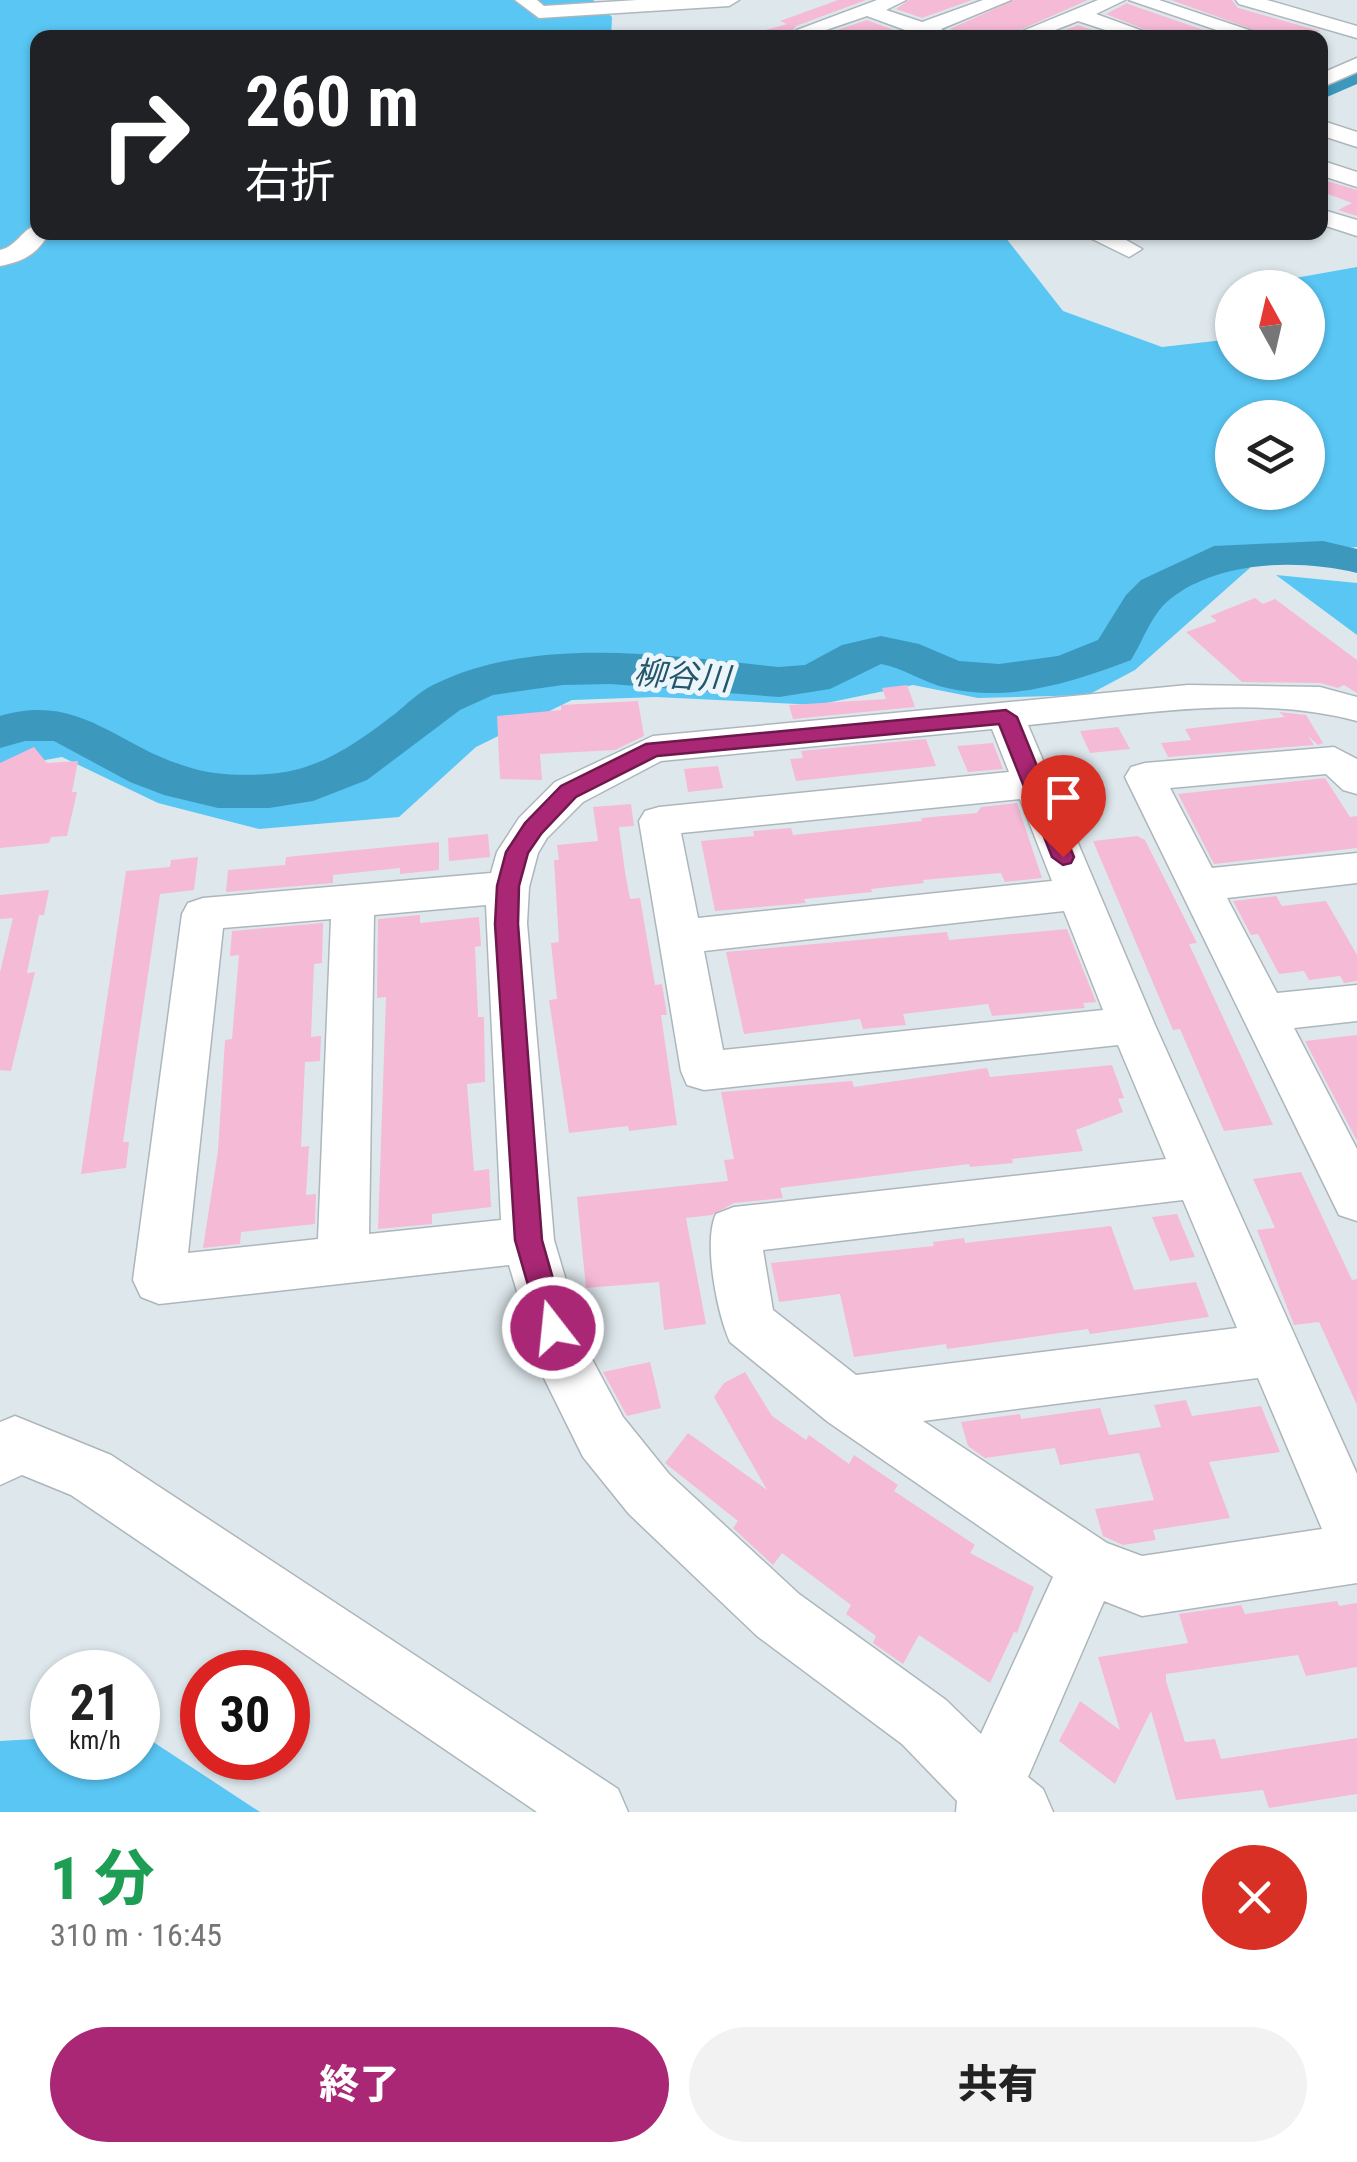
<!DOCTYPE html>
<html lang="ja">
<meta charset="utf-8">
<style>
:root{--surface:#fff;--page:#f2f2f2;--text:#222;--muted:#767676;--accent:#a92774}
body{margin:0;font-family:"Roboto Condensed","Noto Sans JP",sans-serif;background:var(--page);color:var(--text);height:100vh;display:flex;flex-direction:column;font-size:38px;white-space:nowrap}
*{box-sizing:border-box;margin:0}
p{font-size:32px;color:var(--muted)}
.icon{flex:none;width:55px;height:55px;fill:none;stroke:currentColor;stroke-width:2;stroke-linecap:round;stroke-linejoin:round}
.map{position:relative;height:1812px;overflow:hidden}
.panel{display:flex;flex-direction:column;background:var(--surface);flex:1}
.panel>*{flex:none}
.guide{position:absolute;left:30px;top:30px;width:1298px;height:210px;border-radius:20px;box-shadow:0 2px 8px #0004;background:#202124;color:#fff;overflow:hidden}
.needle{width:65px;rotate:352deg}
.fabs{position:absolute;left:1215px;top:270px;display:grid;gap:20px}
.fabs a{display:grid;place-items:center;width:110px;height:110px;border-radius:50%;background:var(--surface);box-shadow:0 2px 8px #0004;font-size:50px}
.speed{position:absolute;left:30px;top:1650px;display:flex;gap:20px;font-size:50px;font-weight:700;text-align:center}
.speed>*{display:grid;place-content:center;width:130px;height:130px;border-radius:50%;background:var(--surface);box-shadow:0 2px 8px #0004;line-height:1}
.speed small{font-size:25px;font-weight:400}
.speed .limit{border:15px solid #d22;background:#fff;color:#111}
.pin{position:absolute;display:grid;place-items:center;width:85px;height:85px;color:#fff;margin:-102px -42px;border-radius:50% 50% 50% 0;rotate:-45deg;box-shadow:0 0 10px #0007}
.pin .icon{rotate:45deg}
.me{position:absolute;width:110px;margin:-55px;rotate:344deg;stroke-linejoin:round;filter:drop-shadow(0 0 8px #0008)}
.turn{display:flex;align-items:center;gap:35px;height:210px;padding:0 50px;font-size:45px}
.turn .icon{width:130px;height:130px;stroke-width:2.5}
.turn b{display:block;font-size:70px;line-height:85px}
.round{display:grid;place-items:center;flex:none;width:105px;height:105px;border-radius:52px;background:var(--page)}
.headline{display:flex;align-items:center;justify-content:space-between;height:170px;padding:0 50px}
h1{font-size:60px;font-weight:800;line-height:75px;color:#1e9e55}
.primary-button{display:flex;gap:20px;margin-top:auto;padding:20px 50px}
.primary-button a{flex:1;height:115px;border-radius:60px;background:var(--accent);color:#fff;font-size:40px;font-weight:800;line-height:115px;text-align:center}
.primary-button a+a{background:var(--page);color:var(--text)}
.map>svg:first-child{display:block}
.green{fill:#59c6f4;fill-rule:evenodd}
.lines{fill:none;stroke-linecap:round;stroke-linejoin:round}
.river{fill:#3c98bd;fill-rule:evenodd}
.building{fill:#f5bad6}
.minor-casing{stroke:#adb6bb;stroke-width:3}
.minor{fill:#fff;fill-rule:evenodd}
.route{fill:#a92774;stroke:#6e194b;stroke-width:2.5}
.labels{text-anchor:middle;stroke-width:10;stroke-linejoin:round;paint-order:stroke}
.water-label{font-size:32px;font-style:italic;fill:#24566a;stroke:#ebf5fa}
</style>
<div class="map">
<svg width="1357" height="1812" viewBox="0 0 1357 1812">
<rect width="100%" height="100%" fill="#dee8ec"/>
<path class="green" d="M 0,0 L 593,0 L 612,17 L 611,38 L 38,38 L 38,232 L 1002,233 L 1063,311 L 1162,347 L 1232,339 L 1232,362 L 1308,362 L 1308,288 L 1279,287 L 1284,280 L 1357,267 L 1357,547 L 1261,558 L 1135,670 L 1088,695 L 978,698 L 913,685 L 817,705 L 656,697 L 572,700 L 476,747 L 399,817 L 259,829 L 158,803 L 62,757 L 0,768 ZM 1232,418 L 1308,418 L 1308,492 L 1232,492 Z
M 1276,575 L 1357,583 L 1357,635 Z
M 138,1732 L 260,1812 L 0,1812 L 0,1741 L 52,1738 L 52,1758 L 138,1758 Z"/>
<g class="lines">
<path class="river" d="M 1357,66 L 1357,84 L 1320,100 L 1320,82 Z
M 1323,541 L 1357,549 L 1357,573 C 1298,559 1218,560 1169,600 C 1151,615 1143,641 1131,660 C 1073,682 1009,703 947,688 C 924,683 904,668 881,664 L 830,689 L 779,697 L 610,684 L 563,685 L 493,695 L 460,710 L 367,780 L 313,801 L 269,808 L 218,808 L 164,795 L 130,782 L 54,741 L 25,741 L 0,748 L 0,716 C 79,692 116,745 185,766 C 211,775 240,776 268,774 C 319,771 357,743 396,713 C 408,703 419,692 433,685 C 536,634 669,656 779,667 L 805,665 L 842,645 L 881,636 L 919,644 L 959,661 L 999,664 L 1058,656 L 1098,640 L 1126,595 L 1141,580 L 1214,546 Z"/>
</g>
<path class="building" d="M 838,0 L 866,0 L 796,26 L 793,31 L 801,38 L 763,38 L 762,31 L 787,24 L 780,21 Z
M 909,0 L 972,0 L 922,18 L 896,9 Z
M 1014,0 L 1088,0 L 1002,38 L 962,38 L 950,29 Z
M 1171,0 L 1232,0 L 1238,8 L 1320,31 L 1306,38 L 1276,38 Z
M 1127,3 L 1128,4 L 1227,38 L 1166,38 L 1106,14 Z
M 867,20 L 915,38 L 842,38 L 834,31 Z
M 1078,25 L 1116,38 L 1046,38 Z
M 1320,179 L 1357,190 L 1357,216 L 1338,210 L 1352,203 L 1320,191 Z
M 1255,598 L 1263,604 L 1275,599 L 1357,660 L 1357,693 L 1344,685 L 1338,688 L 1320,683 L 1242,682 L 1186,632 L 1217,621 L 1210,616 Z
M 907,685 L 915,707 L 793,719 L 789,705 L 886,699 L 882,688 Z
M 638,701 L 644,736 L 615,750 L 540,754 L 542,780 L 500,779 L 497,716 L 561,710 L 561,705 Z
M 1279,712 L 1306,715 L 1323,743 L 1318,745 L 1308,736 L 1314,745 L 1168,757 L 1161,743 L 1191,740 L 1185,729 L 1285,717 Z
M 1118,727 L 1130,749 L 1090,753 L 1080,731 Z
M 926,739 L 936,766 L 796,781 L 790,759 L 803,758 L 801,751 Z
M 993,743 L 1003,769 L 968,772 L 957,746 Z
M 34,747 L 47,763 L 78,761 L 72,792 L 77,792 L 67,836 L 51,837 L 49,843 L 0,848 L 0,763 Z
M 718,766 L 723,788 L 688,792 L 684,769 Z
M 1325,778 L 1350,817 L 1357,816 L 1357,848 L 1214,864 L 1178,794 Z
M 1017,803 L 1042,878 L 1005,882 L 1001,873 L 923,880 L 924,883 L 871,889 L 872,892 L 804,899 L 806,903 L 715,911 L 701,841 L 754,836 L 753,831 L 791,828 L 793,835 L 922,821 L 921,818 L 977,813 L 981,807 Z
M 631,804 L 634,826 L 619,827 L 625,872 L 630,899 L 640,898 L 655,985 L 662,984 L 667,1015 L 661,1015 L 677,1125 L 629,1131 L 628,1126 L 569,1133 L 549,1000 L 557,999 L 551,943 L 559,942 L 554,860 L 559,860 L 557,845 L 598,841 L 593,807 Z
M 488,834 L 490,857 L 449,861 L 448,838 Z
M 1137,836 L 1145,840 L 1197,943 L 1189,944 L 1273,1125 L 1224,1131 L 1180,1029 L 1173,1030 L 1093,841 Z
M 439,842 L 439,870 L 400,874 L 400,868 L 333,875 L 333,883 L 226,892 L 228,870 L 285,865 L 286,857 Z
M 198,857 L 194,890 L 160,894 L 123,1142 L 129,1142 L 126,1168 L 81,1174 L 126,871 L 170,867 L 171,860 Z
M 49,890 L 44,915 L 39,915 L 27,973 L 35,972 L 11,1071 L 0,1070 L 0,972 L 13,918 L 0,919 L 0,895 Z
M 1276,896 L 1282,906 L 1326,901 L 1357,955 L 1357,981 L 1344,983 L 1340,976 L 1309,980 L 1304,971 L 1279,974 L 1258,934 L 1251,935 L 1233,901 Z
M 420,915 L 420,923 L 479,917 L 481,946 L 475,947 L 478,1017 L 484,1017 L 485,1082 L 467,1084 L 474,1171 L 489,1169 L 491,1207 L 432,1214 L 432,1224 L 378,1229 L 386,997 L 377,998 L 378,919 Z
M 323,923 L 322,963 L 314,964 L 311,1037 L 321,1036 L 320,1061 L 305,1062 L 301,1147 L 309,1146 L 306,1195 L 316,1194 L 315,1224 L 241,1232 L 240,1244 L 203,1248 L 218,1151 L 225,1040 L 232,1039 L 239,955 L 230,956 L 232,931 Z
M 1067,929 L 1096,1002 L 1083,1003 L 1085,1008 L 992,1016 L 988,1004 L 903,1014 L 906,1025 L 863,1029 L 860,1019 L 744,1034 L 726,952 L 947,932 L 949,940 Z
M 1357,1035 L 1357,1141 L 1305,1041 Z
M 1112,1065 L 1124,1098 L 1118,1099 L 1123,1112 L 1076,1130 L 1083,1151 L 1012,1159 L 1013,1163 L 970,1167 L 969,1164 L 780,1188 L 783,1198 L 734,1203 L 712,1215 L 686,1218 L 706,1324 L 664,1330 L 659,1282 L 586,1288 L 577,1197 L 728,1181 L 724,1160 L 734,1159 L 721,1092 L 852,1081 L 854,1087 L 987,1068 L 990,1077 Z
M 1301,1172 L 1352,1280 L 1357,1279 L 1357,1405 L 1319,1322 L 1294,1325 L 1257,1230 L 1275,1228 L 1253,1179 Z
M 1177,1214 L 1195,1257 L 1170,1261 L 1152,1217 Z
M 1111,1226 L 1134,1290 L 1196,1282 L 1209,1317 L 1090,1334 L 1088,1329 L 947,1349 L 946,1344 L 854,1357 L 840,1294 L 779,1302 L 771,1263 L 934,1246 L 933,1242 L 964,1238 L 965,1243 Z
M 650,1362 L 661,1408 L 627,1416 L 603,1372 Z
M 745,1372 L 772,1416 L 806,1440 L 809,1435 L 849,1464 L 854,1455 L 898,1485 L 894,1491 L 975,1545 L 970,1553 L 1034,1587 L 1017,1633 L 1014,1632 L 990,1683 L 919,1635 L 903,1664 L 873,1643 L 876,1636 L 846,1614 L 851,1605 L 782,1553 L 773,1565 L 733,1528 L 738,1521 L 665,1463 L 688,1433 L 767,1490 L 714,1397 L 724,1383 Z
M 1186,1400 L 1192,1416 L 1261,1406 L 1280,1452 L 1209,1462 L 1230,1518 L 1153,1530 L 1156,1540 L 1123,1545 L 1103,1536 L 1095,1509 L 1154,1500 L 1139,1453 L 1060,1465 L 1055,1448 L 985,1458 L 968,1446 L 961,1422 L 1020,1414 L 1021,1419 L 1100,1408 L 1109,1435 L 1161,1427 L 1154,1405 Z
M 1337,1601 L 1339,1606 L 1357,1603 L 1357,1667 L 1306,1676 L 1298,1655 L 1166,1674 L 1166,1681 L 1185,1742 L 1215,1739 L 1221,1759 L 1357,1738 L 1357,1794 L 1269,1808 L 1263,1790 L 1176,1800 L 1151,1711 L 1115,1784 L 1059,1741 L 1080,1701 L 1120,1730 L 1098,1657 L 1188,1643 L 1179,1614 L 1241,1605 L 1245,1614 Z"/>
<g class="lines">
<g class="minor-casing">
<path id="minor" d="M 515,0 L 537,0 L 544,6 L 637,0 L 739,0 L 729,6 L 539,18 Z
M 877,0 L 906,0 L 886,10 L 922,22 L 983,0 L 1011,0 L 941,29 L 958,38 L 927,38 L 867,16 L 826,30 L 838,38 L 808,38 L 797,30 Z
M 1098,0 L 1125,0 L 1096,14 L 1162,38 L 1130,38 L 1078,21 L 1035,38 L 1006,38 Z
M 1129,0 L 1159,0 L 1273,38 L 1240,38 Z
M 1236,0 L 1267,0 L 1357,26 L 1357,38 L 1239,4 Z
M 1357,58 L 1357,72 L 1320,88 L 1320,74 Z
M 1320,120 L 1357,132 L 1357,147 L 1320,135 Z
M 1320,160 L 1357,172 L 1357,187 L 1320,175 Z
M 1320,209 L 1357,220 L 1357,236 L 1320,224 Z
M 38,225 L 38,232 L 50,232 C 37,254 25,261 0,266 L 0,250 C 18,246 22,228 38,225 Z
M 1078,232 L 1112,232 L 1142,249 L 1129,257 Z
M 1188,685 L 1320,687 L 1357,697 L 1357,721 C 1252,693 1135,715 1028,725 L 1155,1025 L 1357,1474 L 1357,1583 L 1142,1616 L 1104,1601 L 1028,1777 L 1043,1789 L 1053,1812 L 956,1812 L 957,1801 L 902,1744 L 757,1636 L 629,1514 L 583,1457 L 542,1374 L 509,1265 L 159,1304 L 141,1297 L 133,1280 L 182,914 L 188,903 L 203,898 L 491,873 L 497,852 L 519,818 L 555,782 L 653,736 ZM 992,729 L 1009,772 L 659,807 L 645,811 L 639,821 L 681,1071 L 687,1085 L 704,1090 L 1118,1045 L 1166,1159 L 734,1207 L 716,1214 C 703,1242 717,1313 730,1342 L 828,1422 L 1053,1577 L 981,1734 L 946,1700 L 799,1594 L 669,1474 L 623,1417 L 586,1348 L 554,1240 L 527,923 L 529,887 L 538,853 L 547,838 L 583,802 L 661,761 ZM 1020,799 L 1052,881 L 698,918 L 681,833 ZM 486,905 L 501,1220 L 369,1234 L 374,915 ZM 1064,911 L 1103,1010 L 723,1050 L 704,951 ZM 331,919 L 318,1239 L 188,1253 L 223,928 ZM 1183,1200 L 1237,1328 L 856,1375 L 773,1310 L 763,1250 ZM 1258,1378 L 1322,1529 L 1142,1556 L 1107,1543 L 923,1421 Z
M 1334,747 L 1357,759 L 1357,794 L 1343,790 L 1326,774 L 1170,788 L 1212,868 L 1357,853 L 1357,883 L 1227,898 L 1277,993 L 1357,985 L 1357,1021 L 1294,1028 L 1357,1149 L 1357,1221 L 1339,1215 L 1125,777 L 1131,767 L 1145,763 Z
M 15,1416 L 111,1455 L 618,1789 L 628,1812 L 537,1812 L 71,1495 L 22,1475 L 0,1485 L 0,1422 Z"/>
</g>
<use href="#minor" class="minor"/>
</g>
<path class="route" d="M 1006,710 L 1017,717 L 1074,857 L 1071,863 L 1063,865 L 1052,857 L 999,724 L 657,756 L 576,797 L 541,834 L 528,853 L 519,886 L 518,924 L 542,1240 L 567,1328 L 563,1337 L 553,1341 L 543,1337 L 515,1240 L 495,924 L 497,886 L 506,852 L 525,823 L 561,786 L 646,744 Z"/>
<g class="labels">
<g class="water-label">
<text transform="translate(682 676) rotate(4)" y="11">柳谷川</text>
</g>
</g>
</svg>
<div class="fabs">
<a><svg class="needle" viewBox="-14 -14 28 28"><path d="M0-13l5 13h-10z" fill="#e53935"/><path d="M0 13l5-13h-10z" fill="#767676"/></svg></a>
<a><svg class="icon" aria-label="layers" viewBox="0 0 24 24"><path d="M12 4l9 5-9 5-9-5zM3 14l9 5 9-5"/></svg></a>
</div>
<div class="speed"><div>21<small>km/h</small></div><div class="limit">30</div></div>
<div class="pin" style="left:1063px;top:857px;background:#d93025"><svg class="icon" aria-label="arrive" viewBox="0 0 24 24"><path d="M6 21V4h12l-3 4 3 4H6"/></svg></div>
<svg class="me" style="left:553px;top:1328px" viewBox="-20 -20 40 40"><circle r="17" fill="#a92774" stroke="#fff" stroke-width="3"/><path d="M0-11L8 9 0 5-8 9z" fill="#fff"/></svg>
<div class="guide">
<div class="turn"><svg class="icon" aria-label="right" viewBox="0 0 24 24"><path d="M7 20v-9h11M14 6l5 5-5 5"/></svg><div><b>260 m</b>右折</div></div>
</div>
</div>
<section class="panel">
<div class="headline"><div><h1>1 分</h1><p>310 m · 16:45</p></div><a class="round" style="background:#d93025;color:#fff"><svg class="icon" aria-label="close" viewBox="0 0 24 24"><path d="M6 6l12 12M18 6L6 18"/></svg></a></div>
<div class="primary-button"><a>終了</a><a>共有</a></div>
</section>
